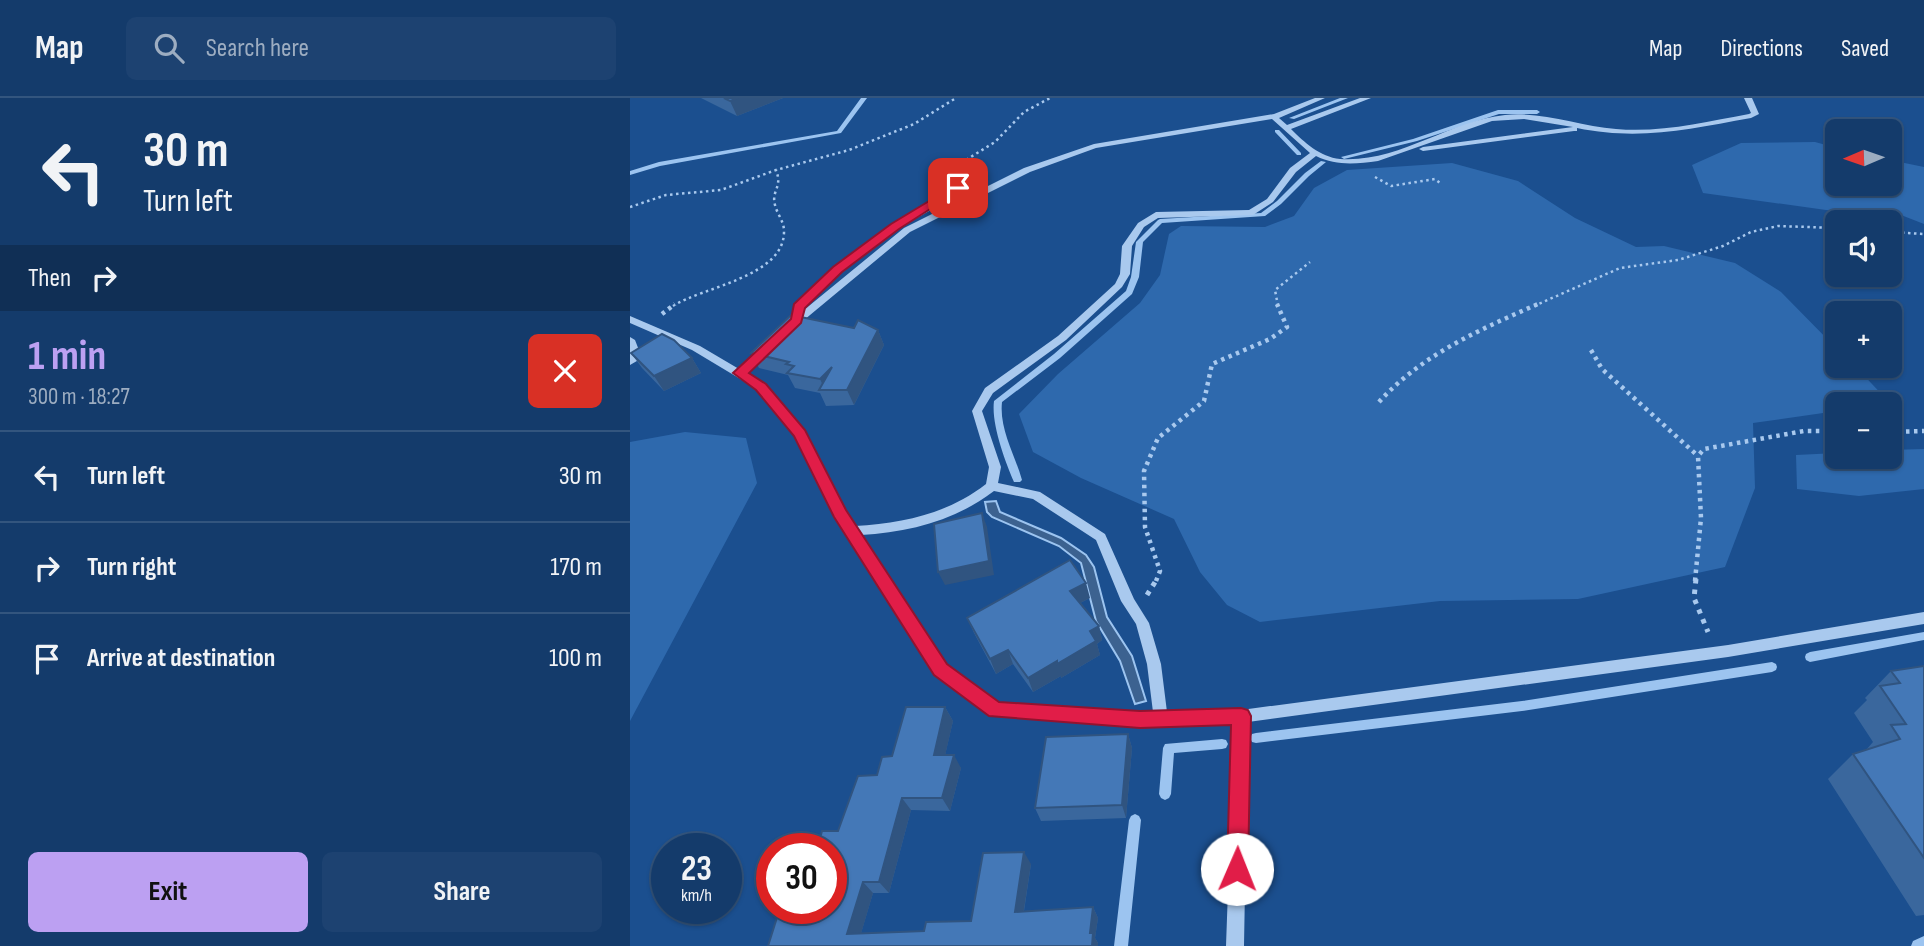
<!DOCTYPE html>
<meta charset="utf-8">
<style>
:root{--surface:#143b6b;--page:#1d4271;--text:#f1f3f6;--muted:#9dadc1;--line:#33557e;--accent:#bca0f2}
body{margin:0;font-family:"Sofia Sans Condensed",sans-serif;background:var(--page);color:var(--text);height:100vh;display:flex;flex-direction:column;font-size:26px;white-space:nowrap}
*{box-sizing:border-box;margin:0}
p{font-size:23px;color:var(--muted)}
.icon{flex:none;width:38px;height:38px;fill:none;stroke:currentColor;stroke-width:2;stroke-linecap:round;stroke-linejoin:round}
.map{position:relative;flex:1;overflow:hidden}
.details{display:flex;flex-direction:column;background:var(--surface);width:630px}
.details>*{flex:none}
.banner{background:#143b6b;color:var(--text);overflow:hidden}
.needle{width:46px;rotate:268deg}
.fabs{position:absolute;left:1195px;top:21px;display:grid;gap:14px}
.fabs a{display:grid;place-items:center;width:77px;height:77px;border-radius:10px;background:var(--surface);box-shadow:0 2px 5px #0004,0 0 0 2px var(--line);font-size:35px}
.speed{position:absolute;left:21px;top:735px;display:flex;gap:14px;font-size:35px;font-weight:700;text-align:center}
.speed>*{display:grid;place-content:center;width:91px;height:91px;border-radius:50%;background:var(--surface);box-shadow:0 2px 5px #0004,0 0 0 2px var(--line);line-height:1}
.speed small{font-size:18px;font-weight:400}
.speed .limit{border:10px solid #d22;background:#fff;color:#111}
.pin{position:absolute;display:grid;place-items:center;width:60px;height:60px;color:#fff;margin:-30px;border-radius:14px;box-shadow:0 4px 10px #0006}
.me{position:absolute;width:77px;margin:-38px;rotate:1deg;stroke-linejoin:round;filter:drop-shadow(0 0 5px #0008)}
.turn{display:flex;align-items:center;gap:24px;height:147px;padding:0 28px;font-size:32px}
.turn .icon{width:91px;height:91px;stroke-width:2.5}
.turn b{display:block;font-size:49px;line-height:60px}
.then{display:flex;align-items:center;height:66px;padding:0 28px;background:#0003;gap:14px;font-size:26px}
.round{display:grid;place-items:center;flex:none;width:74px;height:74px;border-radius:10px;background:var(--page)}
.headline{display:flex;align-items:center;justify-content:space-between;height:119px;padding:0 28px}
h1{font-size:42px;font-weight:700;line-height:52px;color:var(--accent)}
.button{display:flex;gap:14px;margin-top:auto;padding:14px 28px}
.button a{flex:1;height:80px;border-radius:10px;background:var(--accent);color:#111;font-size:28px;font-weight:700;line-height:80px;text-align:center}
.button a+a{background:var(--page);color:var(--text)}
ul{padding:0;list-style:none}
li{display:flex;align-items:center;gap:21px;height:91px;padding:0 28px;border-top:2px solid var(--line)}
li div{flex:1}
li b{display:block;font-size:26px}
li em{font-style:normal}
header{display:flex;align-items:center;gap:42px;box-sizing:border-box;height:98px;padding:0 35px;background:var(--surface);border-bottom:2px solid var(--line)}
header strong{font-size:33px}
nav{display:flex;gap:38px;margin-inline-start:auto;font-size:24px}
.search{width:490px;height:63px;background:var(--page);display:flex;align-items:center;gap:18px;box-sizing:border-box;padding:0 24px;border-radius:10px;color:var(--muted);font-size:26px}
main{display:flex;flex:1;min-height:0}
.map>svg:first-child{display:block}
.green{fill:#2e69ad}
.water{fill:#3c6290;stroke:#9cc4f0;stroke-width:2}
.lines{fill:none;stroke-linecap:round;stroke-linejoin:round}
.stream{fill:#9cc4f0;fill-rule:evenodd}
.path-far2{stroke:#a9c9ee;stroke-width:2.5;stroke-dasharray:2.5 3.5;stroke-linecap:butt}
.path-far1{stroke:#a9c9ee;stroke-width:4.5;stroke-dasharray:3.5 4.5;stroke-linecap:butt}
.path{stroke:#a9c9ee;stroke-width:5;stroke-dasharray:4.5 6;stroke-linecap:butt}
.minor{fill:#a9c9ee;fill-rule:evenodd}
.wall{fill:#3a679d}
.shaded-wall{fill:#305480}
.building{fill:#4478b7;stroke:#305480;stroke-width:2}
.route{fill:#e11d48;stroke:#92132f;stroke-width:2}
</style>
<header>
<strong>Map</strong>
<div class="search"><svg class="icon" aria-label="search" viewBox="0 0 24 24"><circle cx="10" cy="10" r="6"/><path d="M15 15l6 6"/></svg>Search here</div>
<nav><a>Map</a><a>Directions</a><a>Saved</a></nav>
</header>
<main>
<section class="details">
<div class="banner">
<div class="turn"><svg class="icon" aria-label="left" viewBox="0 0 24 24"><path d="M17 20v-9H6M10 6l-5 5 5 5"/></svg><div><b>30 m</b>Turn left</div></div>
<div class="then">Then<svg class="icon" aria-label="right" viewBox="0 0 24 24"><path d="M7 20v-9h11M14 6l5 5-5 5"/></svg></div>
</div>
<div class="headline"><div><h1>1 min</h1><p>300 m · 18:27</p></div><a class="round" style="background:#d93025;color:#fff"><svg class="icon" aria-label="close" viewBox="0 0 24 24"><path d="M6 6l12 12M18 6L6 18"/></svg></a></div>
<ul>
<li><svg class="icon" aria-label="left" viewBox="0 0 24 24"><path d="M17 20v-9H6M10 6l-5 5 5 5"/></svg><div><b>Turn left</b></div><em>30 m</em></li>
<li><svg class="icon" aria-label="right" viewBox="0 0 24 24"><path d="M7 20v-9h11M14 6l5 5-5 5"/></svg><div><b>Turn right</b></div><em>170 m</em></li>
<li><svg class="icon" aria-label="arrive" viewBox="0 0 24 24"><path d="M6 21V4h12l-3 4 3 4H6"/></svg><div><b>Arrive at destination</b></div><em>100 m</em></li>
</ul>
<div class="button"><a>Exit</a><a>Share</a></div>
</section>
<div class="map">
<svg width="1294" height="848" viewBox="0 0 1294 848">
<rect width="100%" height="100%" fill="#1b4f8f"/>
<path class="green" d="M 1185,44 L 1207,50 L 1208,86 L 1260,86 L 1260,62 L 1294,69 L 1294,126 L 1271,117 L 1196,112 L 1073,95 L 1062,67 L 1111,45 Z
M 822,65 L 888,83 L 945,120 L 1006,149 L 1034,148 L 1105,165 L 1151,194 L 1207,251 L 1208,268 L 1225,268 L 1259,304 L 1208,306 L 1207,313 L 1123,325 L 1125,390 L 1095,469 L 948,501 L 810,503 L 630,524 L 597,507 L 570,474 L 544,421 L 451,380 L 403,354 L 389,316 L 428,276 L 510,205 L 530,177 L 539,136 L 551,128 L 635,129 L 664,118 L 684,90 L 717,72 Z
M 55,334 L 116,340 L 127,385 L 0,623 L 0,344 Z
M 1294,351 L 1294,391 L 1229,398 L 1167,391 L 1166,357 L 1207,355 L 1208,359 L 1260,359 L 1260,352 Z"/>
<path class="water" d="M 366,403 L 370,414 L 431,440 L 456,457 L 464,469 L 477,519 L 502,558 L 516,603 L 505,606 L 490,563 L 466,523 L 451,465 L 429,448 L 362,419 L 357,414 L 355,404 Z"/>
<g class="lines">
<path class="stream" d="M 231,0 L 237,0 L 211,35 L 30,68 L 0,77 L 0,73 L 29,64 L 207,33 Z
M 710,0 L 718,0 L 664,21 L 659,20 Z
M 868,12 L 907,12 L 910,14 L 907,16 L 869,16 L 787,43 L 714,61 L 711,59 L 783,41 Z
M 645,32 L 649,32 L 671,55 L 671,57 L 667,57 L 645,34 Z
M 691,63 L 696,64 L 679,78 L 651,106 L 635,118 L 532,125 L 513,144 L 509,179 L 502,196 L 430,260 L 372,304 C 369,331 385,357 392,382 L 390,384 L 384,384 C 375,363 361,326 364,303 L 424,256 L 496,193 L 501,179 L 506,144 L 528,122 L 530,121 L 631,115 L 647,103 L 675,75 Z
M 1294,534 L 1294,542 L 1180,564 L 1176,562 L 1175,559 L 1176,556 L 1180,554 Z
M 1142,564 L 1146,566 L 1147,569 L 1146,572 L 1142,574 L 892,613 L 626,645 L 622,644 L 620,640 L 622,636 L 626,635 L 892,603 Z
M 592,641 L 596,642 L 598,646 L 596,650 L 592,651 L 544,655 L 541,696 L 539,700 L 535,702 L 531,700 L 529,696 L 533,650 L 535,646 Z
M 505,716 L 509,718 L 511,722 L 498,848 L 484,848 L 499,722 L 501,718 Z
M 1294,838 L 1294,848 L 1281,848 L 1283,843 Z"/>
<path class="path-far2" d="M 331,65 L 365,44 L 394,14 L 420,0
M 745,79 L 761,88 L 805,81 L 810,85
M 0,109 L 36,97 L 91,92 L 146,72 L 219,52 L 284,26 L 326,0
M 1260,134 L 1294,136
M 43,208 C 72,189 155,179 154,133 C 154,123 147,116 145,107 C 141,92 153,90 146,72
M 648,208 L 645,192 L 680,164
M 904,208 L 990,170 L 1048,162 L 1093,148 L 1121,134 L 1148,128 L 1208,130"/>
<path class="path-far1" d="M 32,216 L 45,206
M 961,252 L 972,271 L 1068,358
M 749,304 C 791,257 851,231 908,206
M 1260,334 L 1294,333
M 526,483 L 530,473 L 515,429 L 514,373 L 528,340 L 574,303 L 582,266 L 640,241 L 657,229 L 647,206
M 1065,483 L 1071,420 L 1068,358 L 1074,351 L 1174,333 L 1208,333"/>
<path class="path" d="M 1066,481 L 1064,500 L 1078,534
M 517,497 L 527,481"/>
<path class="minor" d="M 685,0 L 695,0 L 649,20 L 657,27 L 730,0 L 741,0 L 661,31 C 674,44 690,59 710,61 C 769,65 818,23 875,17 C 912,13 949,28 986,31 C 1031,35 1075,24 1119,16 L 1121,15 L 1114,0 L 1122,0 L 1129,16 L 1121,20 C 1059,31 1010,43 947,30 L 947,33 L 944,33 L 793,53 L 789,51 L 793,49 L 943,29 L 894,21 L 862,23 L 748,63 C 726,66 706,68 686,58 L 666,74 L 643,104 L 623,117 L 528,120 L 514,129 L 502,148 L 500,176 L 492,189 L 436,242 L 363,295 L 352,313 L 371,369 L 368,385 L 410,394 L 475,436 L 504,501 L 519,525 L 531,566 L 537,614 L 611,612 L 1098,547 L 1294,514 L 1294,526 L 1098,559 L 618,624 L 614,848 L 596,848 L 604,625 L 510,628 L 360,617 L 306,576 L 206,418 L 165,338 L 127,291 L 62,252 L 0,225 L 0,218 L 70,248 L 109,271 L 130,249 L 138,249 L 138,253 L 116,276 L 135,287 L 174,333 L 215,413 L 225,428 C 274,425 317,416 356,386 L 359,369 L 342,313 L 355,290 L 428,238 L 485,186 L 490,176 L 492,148 L 508,125 L 526,114 L 619,112 L 637,101 L 660,70 L 680,55 L 642,21 L 466,50 L 400,74 L 280,134 L 162,232 L 154,232 L 153,230 L 162,222 L 164,211 L 174,197 L 203,169 L 252,133 L 308,101 L 324,88 L 329,80 L 336,82 C 320,106 295,114 271,129 C 236,149 195,177 174,212 L 274,130 L 394,70 L 464,46 L 644,16 ZM 364,393 L 403,401 L 466,442 L 491,503 L 506,526 L 517,566 L 523,614 L 368,606 L 316,568 L 231,437 C 279,434 325,423 364,393 Z
M 0,239 L 5,242 L 12,260 L 0,267 Z"/>
</g>
<path class="wall" d="M 71,0 L 153,0 L 107,18 Z
M 224,230 L 248,232 L 254,247 L 224,307 L 196,308 L 190,295 L 165,290 L 158,277 L 129,270 L 121,255 Z
M 1,255 L 62,260 L 71,275 L 34,293 L 12,270 Z
M 460,500 L 450,505 L 469,528 L 472,542 L 467,546 L 470,557 L 431,580 L 431,578 L 403,594 L 383,566 L 366,576 L 344,535 L 337,520 Z
M 1294,568 L 1294,817 L 1286,818 L 1198,681 L 1223,656 L 1236,652 L 1243,644 L 1224,615 L 1237,602 L 1235,600 L 1261,573 Z
M 315,609 L 323,623 L 315,657 L 331,670 L 320,713 L 281,712 L 259,795 L 243,795 L 231,835 L 294,833 L 341,823 L 401,766 L 394,813 L 463,809 L 468,820 L 465,840 L 468,845 L 138,848 L 201,810 L 208,733 L 247,677 L 262,658 Z
M 498,636 L 502,650 L 496,720 L 411,723 L 405,710 Z"/>
<path class="shaded-wall" d="M 108,0 L 153,0 L 107,18 L 100,3 Z
M 248,232 L 254,247 L 224,307 L 217,292 Z
M 62,260 L 71,275 L 34,293 L 24,278 Z
M 202,269 L 195,292 L 190,281 Z
M 352,415 L 357,429 L 364,477 L 315,487 L 308,474 Z
M 456,485 L 460,500 L 444,508 L 440,493 Z
M 469,528 L 472,542 L 467,546 L 470,557 L 431,580 L 431,578 L 403,594 L 398,580 L 460,533 Z
M 378,552 L 383,566 L 366,576 L 360,561 Z
M 315,609 L 323,623 L 312,671 L 304,657 Z
M 498,636 L 502,650 L 496,720 L 492,707 Z
M 324,657 L 331,670 L 320,713 L 312,700 Z
M 272,700 L 281,712 L 259,795 L 249,784 Z
M 394,754 L 401,766 L 392,824 L 385,814 Z
M 233,784 L 243,795 L 228,846 L 217,836 Z
M 463,809 L 468,820 L 465,840 L 468,845 L 468,848 L 462,848 L 460,835 Z"/>
<path class="building" d="M 94,0 L 108,0 L 100,3 Z
M 161,217 L 224,230 L 228,222 L 248,232 L 217,292 L 189,292 L 202,269 L 190,281 L 157,275 L 164,268 L 156,266 L 159,264 L 121,255 Z
M 32,236 L 44,242 L 62,260 L 24,278 L 1,255 Z
M 352,415 L 359,463 L 308,474 L 304,426 Z
M 440,462 L 456,485 L 440,493 L 469,528 L 460,533 L 466,543 L 427,566 L 427,563 L 398,580 L 378,552 L 360,561 L 337,520 Z
M 1294,568 L 1294,760 L 1223,656 L 1270,641 L 1261,627 L 1276,626 L 1250,588 L 1270,585 L 1261,573 Z
M 276,609 L 315,609 L 304,657 L 324,657 L 312,700 L 272,700 L 249,784 L 233,784 L 217,836 L 294,833 L 296,824 L 341,823 L 353,755 L 394,754 L 385,814 L 463,809 L 460,835 L 463,835 L 462,848 L 138,848 L 150,810 L 201,810 L 201,751 L 187,751 L 192,733 L 208,733 L 228,678 L 247,677 L 252,659 L 262,658 Z
M 498,636 L 492,707 L 405,710 L 416,639 Z"/>
<path class="route" d="M 324,88 L 333,90 L 269,131 L 212,174 L 175,210 L 171,225 L 119,275 L 136,286 L 175,332 L 216,412 L 317,566 L 369,604 L 510,613 L 611,610 L 618,612 L 621,618 L 618,771 L 615,779 L 607,782 L 600,779 L 597,771 L 601,627 L 510,630 L 359,618 L 304,577 L 204,419 L 164,338 L 126,292 L 103,275 L 161,221 L 164,206 L 203,169 L 261,126 Z"/>
</svg>
<div class="fabs">
<a><svg class="needle" viewBox="-14 -14 28 28"><path d="M0-13l5 13h-10z" fill="#e53935"/><path d="M0 13l5-13h-10z" fill="#9dadc1"/></svg></a>
<a><svg class="icon" aria-label="sound" viewBox="0 0 24 24"><path d="M4 9h4l5-4v14l-5-4H4zM17 9q2 3 0 6"/></svg></a>
<a>+</a>
<a>−</a>
</div>
<div class="speed"><div>23<small>km/h</small></div><div class="limit">30</div></div>
<div class="pin" style="left:328px;top:90px;background:#d93025"><svg class="icon" aria-label="arrive" viewBox="0 0 24 24"><path d="M6 21V4h12l-3 4 3 4H6"/></svg></div>
<svg class="me" style="left:607px;top:771px" viewBox="-20 -20 40 40"><circle r="19" fill="#fff"/><path d="M0-13L10 11 0 6-10 11z" fill="#e11d48"/></svg>
</div>
</main>
